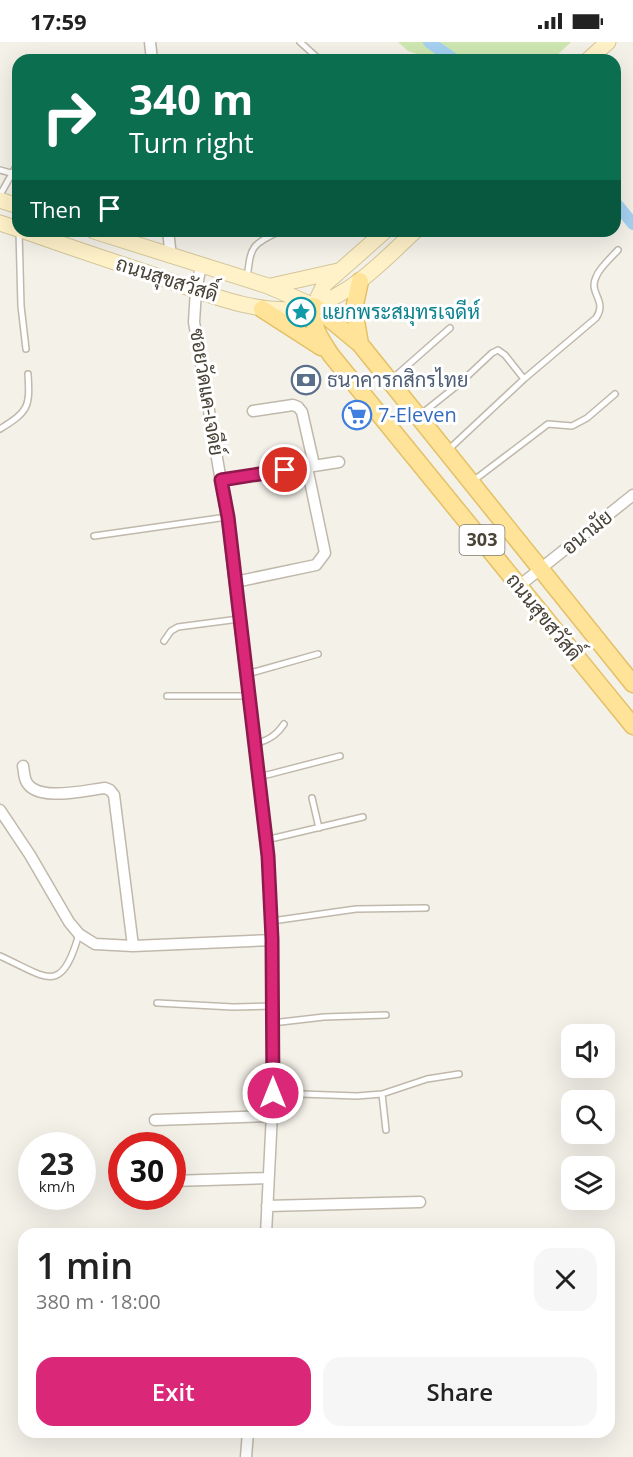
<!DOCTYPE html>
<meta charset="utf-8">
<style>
:root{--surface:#fff;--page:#f6f6f6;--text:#222;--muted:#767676;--accent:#db2777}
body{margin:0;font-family:"Open Sans",Sarabun,sans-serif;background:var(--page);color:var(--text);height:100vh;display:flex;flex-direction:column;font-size:22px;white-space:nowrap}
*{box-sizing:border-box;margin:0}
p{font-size:20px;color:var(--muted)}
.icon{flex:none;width:33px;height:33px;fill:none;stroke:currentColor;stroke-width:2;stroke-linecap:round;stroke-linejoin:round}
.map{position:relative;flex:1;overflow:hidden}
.side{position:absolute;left:18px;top:1186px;width:597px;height:210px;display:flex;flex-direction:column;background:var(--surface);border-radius:18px;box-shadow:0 6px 24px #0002}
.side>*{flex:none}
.banner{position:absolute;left:12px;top:12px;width:609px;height:183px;border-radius:18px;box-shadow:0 6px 24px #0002;background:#0b6e4f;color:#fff;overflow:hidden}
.controls{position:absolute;left:561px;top:982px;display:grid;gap:12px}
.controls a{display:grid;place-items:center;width:54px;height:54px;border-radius:12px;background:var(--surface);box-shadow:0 6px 24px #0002;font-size:30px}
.speed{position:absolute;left:18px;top:1090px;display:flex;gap:12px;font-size:30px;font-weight:700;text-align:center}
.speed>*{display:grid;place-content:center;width:78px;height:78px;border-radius:50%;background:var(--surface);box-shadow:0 6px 24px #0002;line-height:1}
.speed small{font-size:15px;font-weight:400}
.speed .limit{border:9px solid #d22;background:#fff;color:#111}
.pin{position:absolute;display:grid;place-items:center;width:51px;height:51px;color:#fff;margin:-26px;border:3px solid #fff;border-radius:50%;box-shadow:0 2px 6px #0007}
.me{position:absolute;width:66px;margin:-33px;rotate:0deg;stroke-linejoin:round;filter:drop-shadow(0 0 4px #0008)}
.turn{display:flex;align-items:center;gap:21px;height:126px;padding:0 18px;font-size:27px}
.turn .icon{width:78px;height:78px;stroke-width:2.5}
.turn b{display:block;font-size:42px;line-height:51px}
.then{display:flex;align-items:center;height:57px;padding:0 18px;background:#0003;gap:12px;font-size:22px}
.round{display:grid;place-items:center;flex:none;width:63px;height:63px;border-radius:18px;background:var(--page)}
.headline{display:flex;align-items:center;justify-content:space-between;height:102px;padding:0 18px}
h1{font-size:36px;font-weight:600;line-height:45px}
.cta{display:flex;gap:12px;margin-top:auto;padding:12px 18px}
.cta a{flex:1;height:69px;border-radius:18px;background:var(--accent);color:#fff;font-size:24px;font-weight:600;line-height:69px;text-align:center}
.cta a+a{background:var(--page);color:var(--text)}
.status{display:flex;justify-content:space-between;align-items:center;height:42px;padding:0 30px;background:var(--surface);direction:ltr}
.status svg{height:16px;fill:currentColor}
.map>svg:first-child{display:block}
.green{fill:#cfe8b2}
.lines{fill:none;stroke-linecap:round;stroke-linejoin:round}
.canal{stroke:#a6d1f1;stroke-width:12}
.lane-casing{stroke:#c0b9ab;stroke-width:8}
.street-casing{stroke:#c0b9ab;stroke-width:13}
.secondary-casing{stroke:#d4c699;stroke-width:17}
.primary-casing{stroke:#e4c167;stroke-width:19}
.lane{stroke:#fff;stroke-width:5}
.street{stroke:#fff;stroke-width:10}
.secondary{stroke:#fff2c9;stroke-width:15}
.primary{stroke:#fee398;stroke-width:16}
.route-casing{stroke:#8e194d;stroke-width:15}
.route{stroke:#db2777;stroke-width:10}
.labels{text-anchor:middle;stroke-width:6;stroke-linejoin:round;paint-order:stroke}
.shield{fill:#fff;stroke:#7f7b73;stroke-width:1.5}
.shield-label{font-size:18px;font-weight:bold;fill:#484237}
.street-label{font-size:20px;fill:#484237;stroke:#fff}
.culture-label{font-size:20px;fill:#0d838f;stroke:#fff;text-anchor:start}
.service-label{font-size:20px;fill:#4e5e75;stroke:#fff;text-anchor:start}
.shop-label{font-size:20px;fill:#366cbe;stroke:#fff;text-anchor:start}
</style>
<div class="status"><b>17:59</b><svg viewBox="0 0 49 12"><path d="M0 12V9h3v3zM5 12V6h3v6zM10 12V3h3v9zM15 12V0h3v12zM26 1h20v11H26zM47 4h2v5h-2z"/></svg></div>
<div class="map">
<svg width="633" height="1415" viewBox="0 0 633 1415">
<rect width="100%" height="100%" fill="#f4f1e9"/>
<path class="green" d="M 398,0 L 571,0 L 552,18 L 436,18 L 408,9 Z"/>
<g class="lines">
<path class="canal" d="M 429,0 L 455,18
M 615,160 L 633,182"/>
<g class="lane-casing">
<path id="lane" d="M 300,0 L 320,18
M 0,128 L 18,133
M 0,153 L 18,121
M 19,189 L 21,264 L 26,307
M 247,237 C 251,204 250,204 280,189
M 524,337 L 596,276 C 608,258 588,252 596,235 C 600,225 611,216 618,208
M 391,338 L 450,286
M 420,373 L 459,342 L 492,311 L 498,308 L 505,313 L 524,337 L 447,409
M 0,387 C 29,369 30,365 28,332
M 473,439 L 548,382 L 572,384 L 587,376 L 615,352
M 94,494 L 227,475
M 164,599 L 171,589 L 178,585 L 239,577
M 247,632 L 318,612
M 167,654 L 249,654
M 255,702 C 268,698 276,694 284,682
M 259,735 L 340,714
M 312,756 L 319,786
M 266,798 L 363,775
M 272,879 L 356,867 L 426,866
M 0,914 C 47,935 61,955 79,892
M 157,961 L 233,965 L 272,964
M 272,981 L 324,975 L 386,973
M 273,1051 L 357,1054 L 382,1052 L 427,1037 L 459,1032
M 382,1052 L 386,1088"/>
</g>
<g class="street-casing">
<path id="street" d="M 150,0 L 152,18
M 168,189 L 171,214
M 201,224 L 196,248 L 194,280 L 227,475 L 268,814 L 272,898 L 273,1051 L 266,1192
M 253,369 L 293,363 L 298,365 L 302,370 L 314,423
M 307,425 L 339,420
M 221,438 L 307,425 L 325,511 L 316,523 L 235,540
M 519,544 L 633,453
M 23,724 C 24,729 24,735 26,739 C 36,761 86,748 105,746 L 110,748 L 114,753 L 133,904
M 0,768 L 30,813 L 69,880 L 79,892 L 95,902 L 133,904 L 272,898
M 155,1078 L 272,1074
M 172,1139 L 268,1136
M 267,1164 L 420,1160
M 246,1415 L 248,1390"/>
</g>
<g class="secondary-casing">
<path id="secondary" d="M 588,18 L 608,0
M 0,158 L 18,164
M 0,181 L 18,187
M 24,189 C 64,203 105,217 145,230 C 192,246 264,279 313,264 C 354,251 385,217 415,189
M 94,189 L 268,244 L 314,264
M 271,244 L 338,229
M 314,264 L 324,243 L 385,189"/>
</g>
<g class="primary-casing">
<path id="primary" d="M 262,267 L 321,305
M 360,302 L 354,267 L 360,239
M 633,642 L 360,302 L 314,264 C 311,285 320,296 331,313 L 633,684"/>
</g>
<use href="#lane" class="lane"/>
<use href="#street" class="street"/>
<use href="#secondary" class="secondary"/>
<use href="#primary" class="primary"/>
</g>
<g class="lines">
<g class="route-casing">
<path id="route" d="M 273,1051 L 272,897 L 268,814 L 228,475 L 221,438 L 285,428"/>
</g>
<use href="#route" class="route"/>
</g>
<defs>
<g id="sight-ring" transform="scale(1.5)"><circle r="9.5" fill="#fff" stroke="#0f9aa8" stroke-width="1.5"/><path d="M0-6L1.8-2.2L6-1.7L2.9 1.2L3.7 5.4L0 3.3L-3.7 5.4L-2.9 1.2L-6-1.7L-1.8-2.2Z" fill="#0f9aa8"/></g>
<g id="bank-ring" transform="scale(1.5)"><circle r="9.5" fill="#fff" stroke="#5c6f8a" stroke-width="1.5"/><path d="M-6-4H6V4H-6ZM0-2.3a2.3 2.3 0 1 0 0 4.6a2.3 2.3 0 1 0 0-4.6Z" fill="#5c6f8a"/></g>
<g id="supermarket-ring" transform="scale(1.5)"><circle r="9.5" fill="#fff" stroke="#3f7fe0" stroke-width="1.5"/><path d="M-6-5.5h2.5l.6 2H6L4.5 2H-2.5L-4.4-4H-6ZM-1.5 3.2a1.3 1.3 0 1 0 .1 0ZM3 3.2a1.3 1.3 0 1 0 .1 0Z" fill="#3f7fe0"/></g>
</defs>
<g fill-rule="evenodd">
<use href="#sight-ring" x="301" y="270"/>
<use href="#bank-ring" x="306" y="338"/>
<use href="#supermarket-ring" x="357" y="373"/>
</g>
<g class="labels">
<rect class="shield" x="459.5" y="483" width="45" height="30" rx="4.5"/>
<g class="shield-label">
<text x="482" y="504">303</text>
</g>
<g class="street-label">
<text transform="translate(167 237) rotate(18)" y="7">ถนนสุขสวัสดิ์</text>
<text transform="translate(207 350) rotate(81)" y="7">ซอยวัดแค-เจดีย์</text>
<text transform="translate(587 490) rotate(-39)" y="7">อนามัย</text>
<text transform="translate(544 575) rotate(51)" y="7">ถนนสุขสวัสดิ์</text>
</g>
<g class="culture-label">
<text x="322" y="277">แยกพระสมุทรเจดีห์</text>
</g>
<g class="service-label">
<text x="327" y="345">ธนาคารกสิกรไทย</text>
</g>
<g class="shop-label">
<text x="378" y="380">7-Eleven</text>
</g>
</g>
</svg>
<div class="controls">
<a><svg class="icon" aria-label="sound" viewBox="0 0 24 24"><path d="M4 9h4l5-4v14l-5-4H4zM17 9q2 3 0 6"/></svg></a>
<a><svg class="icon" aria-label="search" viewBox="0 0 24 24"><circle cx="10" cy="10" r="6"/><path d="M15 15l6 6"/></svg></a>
<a><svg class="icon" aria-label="layers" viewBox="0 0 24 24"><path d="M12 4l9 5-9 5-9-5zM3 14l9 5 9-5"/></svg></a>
</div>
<div class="speed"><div>23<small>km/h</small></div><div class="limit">30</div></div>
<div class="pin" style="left:285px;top:428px;background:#d93025"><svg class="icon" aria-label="arrive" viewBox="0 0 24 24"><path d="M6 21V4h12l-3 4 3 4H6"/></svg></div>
<svg class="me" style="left:273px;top:1051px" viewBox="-20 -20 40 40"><circle r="17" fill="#db2777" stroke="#fff" stroke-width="3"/><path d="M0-11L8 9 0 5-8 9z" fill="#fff"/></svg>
<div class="banner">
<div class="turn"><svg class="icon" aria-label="right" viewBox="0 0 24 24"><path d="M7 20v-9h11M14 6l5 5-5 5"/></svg><div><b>340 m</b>Turn right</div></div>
<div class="then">Then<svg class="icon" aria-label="arrive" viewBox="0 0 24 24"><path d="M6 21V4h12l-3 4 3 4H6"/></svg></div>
</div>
<section class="side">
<div class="headline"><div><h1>1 min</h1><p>380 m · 18:00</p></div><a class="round"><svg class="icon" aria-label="close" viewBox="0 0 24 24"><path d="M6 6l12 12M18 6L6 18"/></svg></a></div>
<div class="cta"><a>Exit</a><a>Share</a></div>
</section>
</div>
